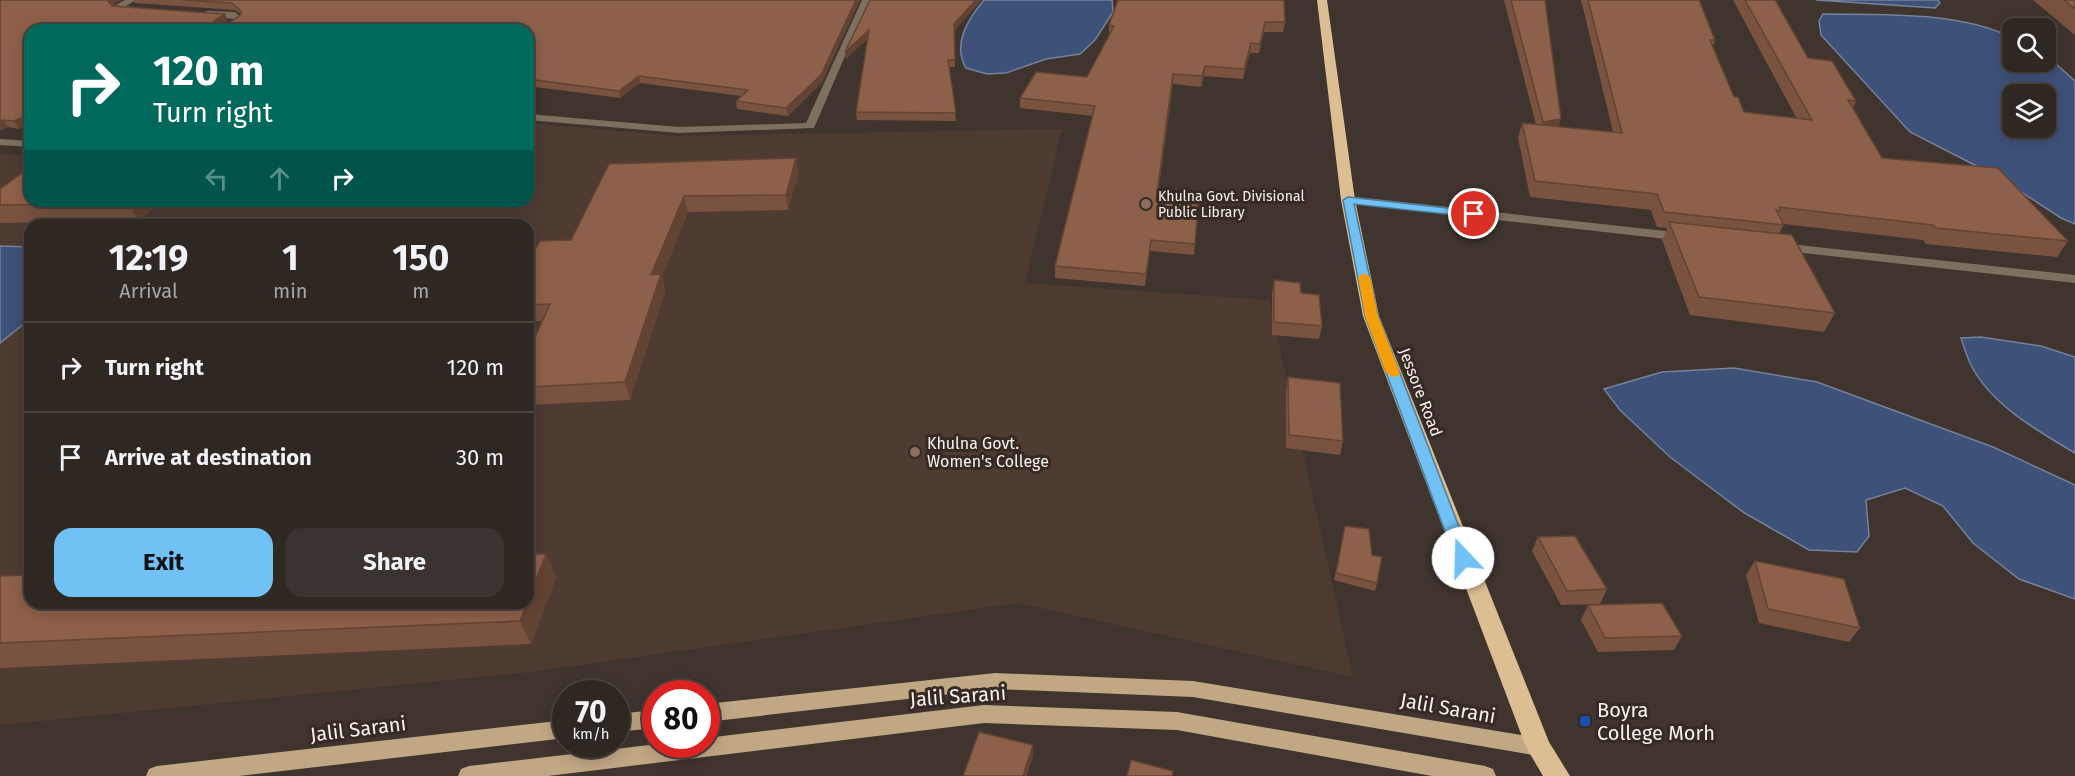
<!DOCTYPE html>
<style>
:root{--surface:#2f2722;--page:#3b332f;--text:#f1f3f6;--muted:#a7a5a5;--line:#4a4440;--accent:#71c1f5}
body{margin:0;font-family:"Fira Sans",sans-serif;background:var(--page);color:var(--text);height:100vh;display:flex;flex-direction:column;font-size:22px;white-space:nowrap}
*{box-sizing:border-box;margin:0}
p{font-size:20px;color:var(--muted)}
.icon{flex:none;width:33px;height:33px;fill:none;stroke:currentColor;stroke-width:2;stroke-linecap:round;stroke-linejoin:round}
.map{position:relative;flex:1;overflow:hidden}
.details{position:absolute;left:24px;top:219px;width:510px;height:390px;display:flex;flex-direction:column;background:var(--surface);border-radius:18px;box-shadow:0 3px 15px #0003,0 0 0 2px var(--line)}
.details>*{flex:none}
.top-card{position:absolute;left:24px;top:24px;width:510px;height:183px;border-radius:18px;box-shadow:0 3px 15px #0003,0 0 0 2px var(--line);background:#00695c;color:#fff;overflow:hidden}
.tools{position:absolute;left:2002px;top:18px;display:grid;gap:12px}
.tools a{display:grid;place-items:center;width:54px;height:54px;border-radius:12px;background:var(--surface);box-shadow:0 3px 15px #0003,0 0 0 2px var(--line);font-size:30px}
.speed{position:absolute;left:552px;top:680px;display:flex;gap:12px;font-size:30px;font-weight:700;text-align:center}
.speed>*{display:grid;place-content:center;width:78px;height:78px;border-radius:50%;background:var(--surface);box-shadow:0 3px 15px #0003,0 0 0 2px var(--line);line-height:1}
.speed small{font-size:15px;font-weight:400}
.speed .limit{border:9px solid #d22;background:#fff;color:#111}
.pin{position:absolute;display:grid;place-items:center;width:51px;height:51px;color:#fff;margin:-26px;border:3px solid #fff;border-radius:50%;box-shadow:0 2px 6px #0007}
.me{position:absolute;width:66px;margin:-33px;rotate:339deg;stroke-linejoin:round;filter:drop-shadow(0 0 4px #0008)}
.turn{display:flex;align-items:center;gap:21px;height:126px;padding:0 30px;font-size:27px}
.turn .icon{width:78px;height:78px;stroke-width:2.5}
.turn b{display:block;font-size:42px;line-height:51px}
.lanes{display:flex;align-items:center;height:57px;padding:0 30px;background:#0003;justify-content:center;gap:30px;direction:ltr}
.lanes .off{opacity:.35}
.eta{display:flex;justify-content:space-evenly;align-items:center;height:102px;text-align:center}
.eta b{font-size:36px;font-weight:700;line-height:42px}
.button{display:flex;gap:12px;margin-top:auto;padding:12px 30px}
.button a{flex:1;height:69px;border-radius:18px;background:var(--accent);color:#111;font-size:24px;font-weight:700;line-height:69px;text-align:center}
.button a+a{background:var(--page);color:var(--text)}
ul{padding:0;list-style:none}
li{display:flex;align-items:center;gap:18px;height:90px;padding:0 30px;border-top:2px solid var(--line)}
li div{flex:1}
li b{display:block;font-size:22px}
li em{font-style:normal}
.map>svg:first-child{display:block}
.built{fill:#4e3c33;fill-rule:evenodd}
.water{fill:#3e5178;stroke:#76819b;stroke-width:1.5;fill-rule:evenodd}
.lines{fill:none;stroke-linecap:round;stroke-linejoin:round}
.minor{fill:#7d705e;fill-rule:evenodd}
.major{fill:#c1a884;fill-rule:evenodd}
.highway{fill:#ddbe92;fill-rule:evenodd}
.wall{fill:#79533f}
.shaded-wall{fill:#634333}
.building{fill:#8d6049;stroke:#634333;stroke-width:1.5}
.route{fill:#71c1f5;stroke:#497d9f;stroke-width:1.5}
.slow{fill:#f59e0b}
.education-dot{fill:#8d6e63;stroke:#352a24;stroke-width:2}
.transit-dot{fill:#1a4fb4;stroke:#352a24;stroke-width:2}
.labels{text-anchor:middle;stroke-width:6;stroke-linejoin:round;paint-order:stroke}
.far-poi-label{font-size:14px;fill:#faf2ee;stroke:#352a24;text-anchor:start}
.street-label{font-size:16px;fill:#faf2ee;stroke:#352a24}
.poi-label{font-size:16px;fill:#faf2ee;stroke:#352a24;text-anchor:start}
.near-street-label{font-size:20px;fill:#faf2ee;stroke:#352a24}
.near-poi-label{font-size:20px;fill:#faf2ee;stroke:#352a24;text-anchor:start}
</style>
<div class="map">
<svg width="2075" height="776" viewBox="0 0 2075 776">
<rect width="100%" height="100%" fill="#3f342e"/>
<path class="built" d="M 528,123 L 677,136 L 1062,129 L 1025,283 L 1269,300 L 1353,677 L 1018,603 L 530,672 L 0,725 L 0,154 L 30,155 L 30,201 L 528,201 ZM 30,225 L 528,225 L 528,603 L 30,603 Z"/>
<path class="water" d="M 984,0 L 1112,0 L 1113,12 L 1095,40 L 1080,54 L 1046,59 L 1006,73 L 987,74 L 966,68 C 952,44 968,19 984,0 Z
M 1816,0 L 1938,0 L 1940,3 L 1935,8 Z
M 1823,14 C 1883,15 1959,11 2013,38 L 2013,62 L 2046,62 L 2046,55 L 2075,81 L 2075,224 L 2061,218 L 1998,177 L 1910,132 L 1821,35 L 1819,21 ZM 2013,94 L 2046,94 L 2046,128 L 2013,128 Z
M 0,246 L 30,247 L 30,319 L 0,343 Z
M 1981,337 L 2041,346 L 2075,357 L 2075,453 C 2038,431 1991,405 1971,365 C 1967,357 1964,347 1961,338 Z
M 1734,368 L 1817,382 L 1993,447 L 2075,485 L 2075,599 L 2019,579 L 1973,543 L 1943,506 L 1905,488 L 1866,500 L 1869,536 L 1857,552 L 1809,550 L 1743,512 L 1670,457 L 1620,410 L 1604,389 L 1662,372 Z"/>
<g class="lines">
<path class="minor" d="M 125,0 L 136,0 L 126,6 L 135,7 L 135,11 L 116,10 L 112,7 Z
M 862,0 L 871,0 L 867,5 L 814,128 L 679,133 L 528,120 L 528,114 L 679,127 L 806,123 Z
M 207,11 L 235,12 L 243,19 L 230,30 L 219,30 L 234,19 L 204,16 L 204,12 Z
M 0,139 L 30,141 L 30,147 L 0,145 Z
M 1348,196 L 1684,233 L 1690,237 L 1684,241 L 1344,203 L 1342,200 Z
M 1780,243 L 2075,275 L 2075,283 L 1776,250 L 1774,247 L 1776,244 Z"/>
<path class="major" d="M 995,673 L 1193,681 L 1539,738 L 1546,741 L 1549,747 L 1546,753 L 1539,756 L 1193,697 L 995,689 L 706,722 L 706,704 Z
M 984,705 L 1177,712 L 1485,766 L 1493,769 L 1496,776 L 1432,776 L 1177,730 L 984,723 L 548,776 L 458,776 L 461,769 L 469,766 L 658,744 L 706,744 L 706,738 Z
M 656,710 L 656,728 L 616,732 L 616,714 Z
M 566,720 L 566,738 L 239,776 L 146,776 L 149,769 L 157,766 Z"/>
<path class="highway" d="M 1317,0 L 1327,0 L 1355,200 L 1379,316 L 1549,742 L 1570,776 L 1543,776 L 1526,747 L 1363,316 L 1341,200 Z"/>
</g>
<path class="wall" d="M 0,0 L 121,0 L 112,5 L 228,21 L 222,25 L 228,25 L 241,14 L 235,10 L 135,3 L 133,0 L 860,0 L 822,82 L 788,116 L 737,109 L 736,101 L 741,96 L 640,83 L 620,98 L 528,86 L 528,30 L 30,30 L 30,124 L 19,129 L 8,127 L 0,130 Z
M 870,0 L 954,31 L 955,67 L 949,67 L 956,121 L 857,120 L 856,112 L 867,39 L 846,59 Z
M 1504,0 L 1545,0 L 1558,127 L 1613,132 L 1581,0 L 1699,0 L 1715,40 L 1713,46 L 1734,97 L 1744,112 L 1797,119 L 1733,0 L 1775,0 L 1808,58 L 1856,101 L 1853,108 L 1882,158 L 2068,241 L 2057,257 L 1926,244 L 1923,240 L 1784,224 L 1779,234 L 1835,313 L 1824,332 L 1690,315 L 1662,240 L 1667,228 L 1657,227 L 1651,210 L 1530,197 L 1518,138 L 1522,123 L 1536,125 Z
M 2033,0 L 2075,0 L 2075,35 Z
M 1285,22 L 1283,32 L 1264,32 L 1259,53 L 1250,53 L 1243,79 L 1204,76 L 1201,87 L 1173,84 L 1157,201 L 1198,204 L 1194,255 L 1150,251 L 1145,286 L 1055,278 L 1055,266 L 1093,116 L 1020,108 L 1020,98 L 1087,77 L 1109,35 L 1109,25 Z
M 796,158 L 798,174 L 788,210 L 688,212 L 662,276 L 665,291 L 630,400 L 528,405 L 528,352 L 542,321 L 528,321 L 528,261 L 571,240 L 609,164 Z
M 161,201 L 139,221 L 0,223 L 0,205 Z
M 1274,280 L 1301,293 L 1322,326 L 1319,339 L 1272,335 L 1272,293 Z
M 1288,377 L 1343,441 L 1340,455 L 1286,448 L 1286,391 Z
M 1345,526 L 1377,583 L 1375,591 L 1334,580 Z
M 1538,537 L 1607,589 L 1600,604 L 1561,605 L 1532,551 Z
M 1755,561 L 1860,628 L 1849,642 L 1759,623 L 1746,575 Z
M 0,576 L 556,577 L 531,644 L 0,668 Z
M 1588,605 L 1682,636 L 1674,650 L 1598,652 L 1581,620 Z"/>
<path class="shaded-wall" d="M 107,0 L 121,0 L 110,6 Z
M 856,0 L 860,0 L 822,82 L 788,116 L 786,108 Z
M 976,0 L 982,0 L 954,31 L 955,67 L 954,24 Z
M 225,14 L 228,21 L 218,28 L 214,25 L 214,21 Z
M 1265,22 L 1264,32 L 1259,53 L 1260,44 Z
M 869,30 L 869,37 L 846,59 L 845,52 Z
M 1251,43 L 1250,53 L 1243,79 L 1244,69 Z
M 1205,66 L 1204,76 L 1201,87 L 1202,76 Z
M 1173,74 L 1173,84 L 1155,212 L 1156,201 Z
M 639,76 L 640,83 L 620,98 L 619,91 Z
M 30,114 L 30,124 L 19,129 L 14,121 Z
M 1561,119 L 1556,134 L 1539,137 L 1543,122 Z
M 3,120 L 8,127 L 0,131 L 0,121 Z
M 796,158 L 798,174 L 788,210 L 786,195 Z
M 684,196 L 688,212 L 662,276 L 665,291 L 630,400 L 625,382 L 651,275 Z
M 131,201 L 161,201 L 139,221 L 128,203 Z
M 546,554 L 556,577 L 531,644 L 520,621 Z
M 1033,745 L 1033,757 L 1027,776 L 1023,776 Z"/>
<path class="building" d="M 0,0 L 107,0 L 112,6 L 225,14 L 214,21 L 214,25 L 228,25 L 241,14 L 241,11 L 232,3 L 184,0 L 856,0 L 821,75 L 786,108 L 736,101 L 748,90 L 639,76 L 619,91 L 528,79 L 528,30 L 30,30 L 30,114 L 14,121 L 3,120 L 0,121 Z
M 870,0 L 976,0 L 954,24 L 955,60 L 948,60 L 956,113 L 856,112 L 869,30 L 845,52 Z
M 1118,0 L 1284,0 L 1285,22 L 1265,22 L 1260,44 L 1251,43 L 1244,69 L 1205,66 L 1202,76 L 1173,74 L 1156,201 L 1198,204 L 1195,244 L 1151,240 L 1146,274 L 1055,266 L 1095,106 L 1020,98 L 1036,72 L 1087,77 L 1114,26 L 1109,25 Z
M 1511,0 L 1545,0 L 1561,119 L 1543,122 Z
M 1588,0 L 1699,0 L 1715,40 L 1710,40 L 1734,97 L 1738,97 L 1744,112 L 1812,120 L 1745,0 L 1775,0 L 1808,58 L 1832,61 L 1856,101 L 1848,100 L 1882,158 L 1998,168 L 2068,241 L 1936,228 L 1933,225 L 1779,207 L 1780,211 L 1776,210 L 1784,225 L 1664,212 L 1657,194 L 1535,181 L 1522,123 L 1622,133 Z
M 2064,0 L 2075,0 L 2075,9 Z
M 796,158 L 786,195 L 684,196 L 651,275 L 661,274 L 625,382 L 528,387 L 528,352 L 550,304 L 528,305 L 528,261 L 540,241 L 571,240 L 609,164 Z
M 22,173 L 30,173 L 30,201 L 131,201 L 128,203 L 0,205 L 0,189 Z
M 1669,222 L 1792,235 L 1835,313 L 1699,297 Z
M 1274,280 L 1300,283 L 1301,293 L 1319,295 L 1322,326 L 1274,322 Z
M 1288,377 L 1340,383 L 1343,441 L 1289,435 Z
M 1345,526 L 1369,529 L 1372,555 L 1382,557 L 1377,583 L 1336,573 Z
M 1575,536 L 1607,589 L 1567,591 L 1538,537 Z
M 528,554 L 546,554 L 528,601 Z
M 1755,561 L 1844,579 L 1860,628 L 1768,609 Z
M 27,575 L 30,575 L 30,603 L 527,603 L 520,621 L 0,643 L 0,576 Z
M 1662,603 L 1682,636 L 1605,638 L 1588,605 Z
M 979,732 L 1033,745 L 1023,776 L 963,776 Z
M 1131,760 L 1173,771 L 1172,776 L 1127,776 Z"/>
<path class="route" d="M 1348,197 L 1474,211 L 1479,214 L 1474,217 L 1354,204 L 1378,316 L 1471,558 L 1469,562 L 1458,562 L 1455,558 L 1365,316 L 1343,200 Z"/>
<path class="slow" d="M 1364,273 L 1370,277 L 1378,316 L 1400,373 L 1398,376 L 1393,377 L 1386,373 L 1365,316 L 1358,277 Z"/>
<g class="education-dot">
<circle cx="1146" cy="204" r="6"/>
<circle cx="915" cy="452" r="6"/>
</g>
<rect class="transit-dot" x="1579" y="715" width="12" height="12" rx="3"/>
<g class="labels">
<g class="far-poi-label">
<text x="1158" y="201">Khulna Govt. Divisional<tspan x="1158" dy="16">Public Library</tspan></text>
</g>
<g class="street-label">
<text transform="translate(1421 392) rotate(69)" y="6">Jessore Road</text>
</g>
<g class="poi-label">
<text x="927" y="449">Khulna Govt.<tspan x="927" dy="18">Women's College</tspan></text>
</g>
<g class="near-street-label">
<text transform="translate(958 696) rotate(-4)" y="7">Jalil Sarani</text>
<text transform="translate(1448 708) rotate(10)" y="7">Jalil Sarani</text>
<text transform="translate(358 729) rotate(-7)" y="7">Jalil Sarani</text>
</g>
<g class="near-poi-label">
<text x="1597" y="717">Boyra<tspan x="1597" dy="23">College Morh</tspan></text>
</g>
</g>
</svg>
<div class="tools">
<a><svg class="icon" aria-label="search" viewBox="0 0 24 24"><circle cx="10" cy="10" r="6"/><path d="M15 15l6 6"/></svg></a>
<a><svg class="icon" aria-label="layers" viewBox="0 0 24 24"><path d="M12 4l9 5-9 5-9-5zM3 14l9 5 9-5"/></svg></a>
</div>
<div class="speed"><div>70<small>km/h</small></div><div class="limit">80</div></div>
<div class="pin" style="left:1474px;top:214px;background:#d93025"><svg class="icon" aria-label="arrive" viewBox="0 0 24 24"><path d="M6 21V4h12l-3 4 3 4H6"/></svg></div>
<svg class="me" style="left:1463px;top:558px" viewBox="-20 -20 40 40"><circle r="19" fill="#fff"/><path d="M0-13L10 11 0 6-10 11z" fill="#71c1f5"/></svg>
<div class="top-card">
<div class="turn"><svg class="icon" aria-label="right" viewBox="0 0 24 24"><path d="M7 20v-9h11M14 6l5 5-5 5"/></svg><div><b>120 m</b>Turn right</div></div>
<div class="lanes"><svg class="icon off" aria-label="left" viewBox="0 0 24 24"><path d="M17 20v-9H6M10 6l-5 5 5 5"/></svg><svg class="icon off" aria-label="ahead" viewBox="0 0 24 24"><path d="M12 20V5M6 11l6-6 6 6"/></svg><svg class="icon" aria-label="right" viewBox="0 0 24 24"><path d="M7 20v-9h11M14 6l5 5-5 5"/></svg></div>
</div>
<section class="details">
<div class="eta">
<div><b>12:19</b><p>Arrival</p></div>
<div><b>1</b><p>min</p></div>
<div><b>150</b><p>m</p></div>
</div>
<ul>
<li><svg class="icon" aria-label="right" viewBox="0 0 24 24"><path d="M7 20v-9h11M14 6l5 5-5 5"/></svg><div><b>Turn right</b></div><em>120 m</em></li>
<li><svg class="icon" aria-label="arrive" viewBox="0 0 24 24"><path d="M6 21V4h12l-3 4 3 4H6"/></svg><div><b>Arrive at destination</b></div><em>30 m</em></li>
</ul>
<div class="button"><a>Exit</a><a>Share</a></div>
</section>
</div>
